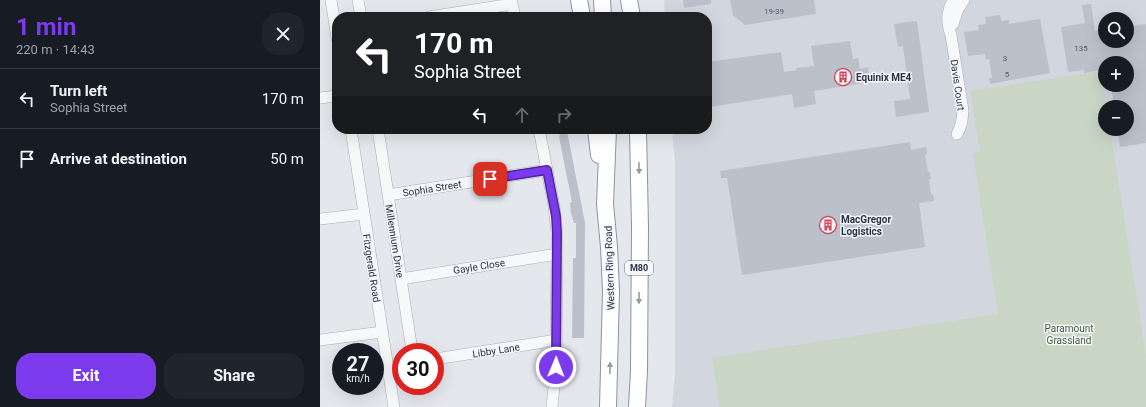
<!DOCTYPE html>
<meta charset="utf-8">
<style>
:root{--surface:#171b24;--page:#20242c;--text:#f1f3f6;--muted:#9ea1a6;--line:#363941;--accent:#7c3aed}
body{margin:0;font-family:Roboto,sans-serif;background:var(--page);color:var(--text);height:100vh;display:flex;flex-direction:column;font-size:15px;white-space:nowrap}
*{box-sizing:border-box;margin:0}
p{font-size:13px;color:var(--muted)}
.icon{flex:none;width:22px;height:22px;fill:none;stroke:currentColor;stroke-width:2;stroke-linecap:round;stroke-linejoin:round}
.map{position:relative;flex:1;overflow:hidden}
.panel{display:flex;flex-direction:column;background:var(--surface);width:320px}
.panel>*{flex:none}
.hud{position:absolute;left:12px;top:12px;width:380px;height:122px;border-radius:16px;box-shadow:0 4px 16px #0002;background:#202124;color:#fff;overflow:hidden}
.controls{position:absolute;left:778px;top:12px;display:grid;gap:8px}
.controls a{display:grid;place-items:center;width:36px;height:36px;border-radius:50%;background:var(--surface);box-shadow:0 4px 16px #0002;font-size:20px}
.speed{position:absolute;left:12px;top:343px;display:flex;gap:8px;font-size:20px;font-weight:700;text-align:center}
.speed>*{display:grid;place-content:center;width:52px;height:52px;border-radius:50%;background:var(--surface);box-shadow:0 4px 16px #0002;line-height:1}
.speed small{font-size:10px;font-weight:400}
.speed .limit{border:6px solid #d22;background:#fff;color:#111}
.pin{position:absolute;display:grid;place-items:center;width:34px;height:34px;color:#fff;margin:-17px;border-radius:8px;box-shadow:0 2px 6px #0006}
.me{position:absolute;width:44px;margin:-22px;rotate:1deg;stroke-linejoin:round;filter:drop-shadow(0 0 3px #0008)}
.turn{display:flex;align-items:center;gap:14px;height:84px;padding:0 16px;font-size:18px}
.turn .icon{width:52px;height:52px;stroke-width:2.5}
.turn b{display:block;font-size:28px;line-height:34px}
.lanes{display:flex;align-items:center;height:38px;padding:0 16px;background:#0003;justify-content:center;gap:20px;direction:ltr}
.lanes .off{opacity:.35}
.round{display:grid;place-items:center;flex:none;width:42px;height:42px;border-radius:16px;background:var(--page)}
.overview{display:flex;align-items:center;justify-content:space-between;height:68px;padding:0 16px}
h1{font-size:24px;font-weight:700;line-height:30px;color:var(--accent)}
.primary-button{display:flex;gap:8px;margin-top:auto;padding:8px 16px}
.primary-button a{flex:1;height:46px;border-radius:16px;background:var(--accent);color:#fff;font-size:16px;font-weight:700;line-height:46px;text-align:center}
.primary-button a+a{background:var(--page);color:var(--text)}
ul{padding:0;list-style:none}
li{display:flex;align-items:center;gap:12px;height:60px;padding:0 16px;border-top:1px solid var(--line)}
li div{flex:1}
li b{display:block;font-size:15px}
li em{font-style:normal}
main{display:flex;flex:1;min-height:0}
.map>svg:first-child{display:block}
.built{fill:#d2d6de;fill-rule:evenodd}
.green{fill:#c9d6c5}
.building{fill:#bbc0ca}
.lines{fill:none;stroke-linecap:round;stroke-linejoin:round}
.minor-casing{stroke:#a9aeb7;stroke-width:12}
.highway-casing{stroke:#8b94a3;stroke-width:18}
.minor{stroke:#f7f8fa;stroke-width:11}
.highway{stroke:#fff;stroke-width:16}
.oneway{fill:#959aa2}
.route-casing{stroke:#51269a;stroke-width:10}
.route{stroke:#7c3aed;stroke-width:7}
.labels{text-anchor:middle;stroke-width:3;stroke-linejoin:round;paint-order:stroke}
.number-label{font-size:8px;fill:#4f5766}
.shield{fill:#f4f6f9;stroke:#676e7b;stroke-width:1}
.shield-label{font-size:9px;font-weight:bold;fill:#2b3445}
.poi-label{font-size:10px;font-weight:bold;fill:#2b3445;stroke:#f4f6f9;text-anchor:start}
.street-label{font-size:10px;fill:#2b3445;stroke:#f4f6f9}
.park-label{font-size:10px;fill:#3f6138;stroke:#f4f6f9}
</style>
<main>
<section class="panel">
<div class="overview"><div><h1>1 min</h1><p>220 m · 14:43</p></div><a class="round"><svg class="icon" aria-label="close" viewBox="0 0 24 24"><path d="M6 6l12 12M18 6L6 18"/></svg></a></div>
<ul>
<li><svg class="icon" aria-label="left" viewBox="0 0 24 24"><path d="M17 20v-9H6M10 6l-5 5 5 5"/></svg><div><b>Turn left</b><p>Sophia Street</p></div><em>170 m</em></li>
<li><svg class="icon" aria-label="arrive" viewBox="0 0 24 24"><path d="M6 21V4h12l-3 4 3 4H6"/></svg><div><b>Arrive at destination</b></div><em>50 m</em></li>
</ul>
<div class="primary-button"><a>Exit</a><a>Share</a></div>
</section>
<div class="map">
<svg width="826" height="407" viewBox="0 0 826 407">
<rect width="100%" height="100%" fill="#e4e7ec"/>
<path class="built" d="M 344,0 L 826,0 L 826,407 L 352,407 L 355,372 L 355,163 L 352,129 L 387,129 L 387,17 L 345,17 ZM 785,19 L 807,19 L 807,41 L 785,41 ZM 785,63 L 807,63 L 807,85 L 785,85 ZM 785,107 L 807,107 L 807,129 L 785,129 Z"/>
<path class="green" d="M 781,71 L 787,107 L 785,107 L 785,129 L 790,129 L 826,356 L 826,407 L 400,407 L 392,358 L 678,314 L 653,154 L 660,151 L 650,91 Z"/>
<path class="building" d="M 363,0 L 391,0 L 391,4 L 364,8 Z
M 410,0 L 494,0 L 496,14 L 425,25 L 413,15 Z
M 771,4 L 775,31 L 785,30 L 785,41 L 807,41 L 807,27 L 826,24 L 826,143 L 800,147 L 797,129 L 807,129 L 807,107 L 794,107 L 791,85 L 807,85 L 807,63 L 780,63 L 781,70 L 764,73 L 764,70 L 748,72 L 741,27 L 765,23 L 762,5 Z
M 680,15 L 681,21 L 689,20 L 689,24 L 720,19 L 730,73 L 670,84 L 669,78 L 672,78 L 669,59 L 666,60 L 665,54 L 648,56 L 644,32 L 659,30 L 658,25 L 666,24 L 665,17 Z
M 597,21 L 609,112 L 576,117 L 574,101 L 590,99 L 583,46 L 578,47 L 574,24 Z
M 530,41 L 533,59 L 538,58 L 540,69 L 548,67 L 550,82 L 494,91 L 496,104 L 474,108 L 472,94 L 390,107 L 389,100 L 387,101 L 387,62 L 461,52 L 464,72 L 477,70 L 476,68 L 494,66 L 491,46 Z
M 247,131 L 265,223 L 264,338 L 252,338 L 253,258 L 256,258 L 256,223 L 254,223 L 251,213 L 250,203 L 252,202 L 239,137 L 240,136 L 239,133 Z
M 590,142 L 591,150 L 606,147 L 607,154 L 605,155 L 608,172 L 610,172 L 611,179 L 609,179 L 611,195 L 613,194 L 614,201 L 599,203 L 605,247 L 422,275 L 407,178 L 401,178 L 400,171 Z"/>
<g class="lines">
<g class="minor-casing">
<path id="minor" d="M 11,0 L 17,38
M 38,0 L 41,17
M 191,0 L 195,17
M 633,0 C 627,12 626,22 631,35 L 643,111 C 642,120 642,126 637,134
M 109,17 L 192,4
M 633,24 L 638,9 L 644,0
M 0,98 L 17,96
M 31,129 L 74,407
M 58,129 L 91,344 L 93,352
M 219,129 L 234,206 L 237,233 L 236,367 L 232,407
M 68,195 L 227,170
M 0,219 L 44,214
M 81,279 L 237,254
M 0,340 L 62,332
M 115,359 L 237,340"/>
</g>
<g class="highway-casing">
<path id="highway" d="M 259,0 L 262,17
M 282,0 L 283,17
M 309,0 L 312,17
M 276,129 L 279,155
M 288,129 L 285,204 L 289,247 L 291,291 L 288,407
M 317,407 L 319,371 L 320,228 L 318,129"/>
</g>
<use href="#minor" class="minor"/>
<use href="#highway" class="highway"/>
</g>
<defs><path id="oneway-solid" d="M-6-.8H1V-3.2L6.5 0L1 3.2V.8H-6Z"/></defs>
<g class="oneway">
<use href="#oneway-solid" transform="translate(319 168) rotate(89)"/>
<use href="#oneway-solid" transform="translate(319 298) rotate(91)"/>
<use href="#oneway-solid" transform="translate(290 368) rotate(-89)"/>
</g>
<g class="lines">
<g class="route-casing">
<path id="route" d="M 170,179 L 227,170 L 236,216 L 237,233 L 236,367"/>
</g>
<use href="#route" class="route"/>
</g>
<defs>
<g id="building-ring" transform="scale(0.9)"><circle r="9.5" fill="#f4f6f9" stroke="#d1495b" stroke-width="1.5"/><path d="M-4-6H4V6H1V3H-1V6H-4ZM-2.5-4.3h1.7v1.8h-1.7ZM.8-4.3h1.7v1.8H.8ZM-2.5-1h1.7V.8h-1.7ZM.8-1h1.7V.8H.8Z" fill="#d1495b"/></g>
</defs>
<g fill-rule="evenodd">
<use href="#building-ring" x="523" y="77"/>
<use href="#building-ring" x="508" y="225"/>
</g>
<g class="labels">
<g class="number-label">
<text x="454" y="14">19-39</text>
<text x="761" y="51">135</text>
<text x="685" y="61">3</text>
<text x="687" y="77">5</text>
</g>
<rect class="shield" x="305" y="261" width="28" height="14" rx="3"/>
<g class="shield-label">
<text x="319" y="271">M80</text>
</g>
<g class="poi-label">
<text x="536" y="81">Equinix ME4</text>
<text x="521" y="223">MacGregor<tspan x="521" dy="12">Logistics</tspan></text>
</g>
<g class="street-label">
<text transform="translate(638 85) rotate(82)" y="4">Davis Court</text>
<text transform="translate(112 188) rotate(-9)" y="4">Sophia Street</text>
<text transform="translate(75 241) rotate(81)" y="4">Millennium Drive</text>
<text transform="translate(159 266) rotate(-9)" y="4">Gayle Close</text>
<text transform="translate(52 268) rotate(81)" y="4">Fitzgerald Road</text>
<text transform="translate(289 268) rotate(-92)" y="4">Western Ring Road</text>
<text transform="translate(176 350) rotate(-9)" y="4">Libby Lane</text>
</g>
<g class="park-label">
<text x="749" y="332">Paramount<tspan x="749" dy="12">Grassland</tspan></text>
</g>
</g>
</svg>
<div class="controls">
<a><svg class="icon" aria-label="search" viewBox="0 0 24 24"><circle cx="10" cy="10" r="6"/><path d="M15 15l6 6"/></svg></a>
<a>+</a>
<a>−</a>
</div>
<div class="speed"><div>27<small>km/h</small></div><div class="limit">30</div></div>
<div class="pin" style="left:170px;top:179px;background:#d93025"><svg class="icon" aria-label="arrive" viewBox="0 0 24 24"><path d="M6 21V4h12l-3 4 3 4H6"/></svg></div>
<svg class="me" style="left:236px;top:367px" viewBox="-20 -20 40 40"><circle r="17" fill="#7c3aed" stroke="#fff" stroke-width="3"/><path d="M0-11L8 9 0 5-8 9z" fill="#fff"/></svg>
<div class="hud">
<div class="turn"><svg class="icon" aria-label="left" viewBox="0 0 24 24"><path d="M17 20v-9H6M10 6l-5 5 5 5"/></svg><div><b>170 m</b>Sophia Street</div></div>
<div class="lanes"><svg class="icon" aria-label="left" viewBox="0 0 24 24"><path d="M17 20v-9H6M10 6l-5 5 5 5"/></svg><svg class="icon off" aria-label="ahead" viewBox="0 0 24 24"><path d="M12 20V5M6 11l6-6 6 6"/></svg><svg class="icon off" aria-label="right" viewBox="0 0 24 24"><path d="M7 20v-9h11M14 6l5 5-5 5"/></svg></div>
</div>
</div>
</main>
